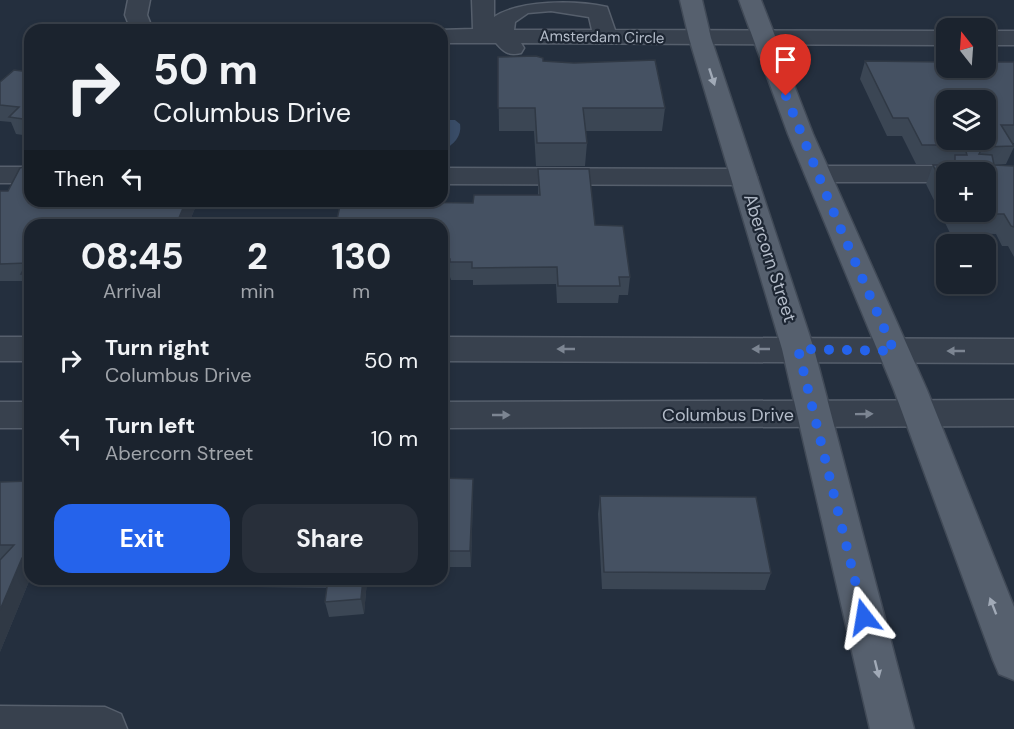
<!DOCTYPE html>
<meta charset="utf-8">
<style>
:root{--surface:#1b232e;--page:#282f3a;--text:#f1f3f6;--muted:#a0a4aa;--line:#39404a;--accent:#2563eb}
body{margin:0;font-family:"DM Sans",sans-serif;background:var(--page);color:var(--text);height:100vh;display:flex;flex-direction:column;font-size:22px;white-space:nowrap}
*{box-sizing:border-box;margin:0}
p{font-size:20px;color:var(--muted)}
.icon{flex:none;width:33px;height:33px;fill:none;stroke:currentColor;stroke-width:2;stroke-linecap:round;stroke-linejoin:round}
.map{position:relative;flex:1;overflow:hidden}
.drawer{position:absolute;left:24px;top:219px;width:424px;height:366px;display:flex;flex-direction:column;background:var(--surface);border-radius:18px;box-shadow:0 3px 9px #0003,0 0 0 2px var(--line)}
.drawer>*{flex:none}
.top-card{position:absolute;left:24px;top:24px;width:424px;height:183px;border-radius:18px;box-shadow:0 3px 9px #0003,0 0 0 2px var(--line);background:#1b232e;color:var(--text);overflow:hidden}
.needle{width:39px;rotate:343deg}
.buttons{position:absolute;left:936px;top:18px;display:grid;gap:12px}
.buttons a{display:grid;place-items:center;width:60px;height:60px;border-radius:12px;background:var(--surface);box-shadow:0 3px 9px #0003,0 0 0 2px var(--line);font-size:30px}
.pin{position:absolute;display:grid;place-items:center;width:51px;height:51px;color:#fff;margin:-62px -26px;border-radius:50% 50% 50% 0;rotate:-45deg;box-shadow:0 0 6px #0007}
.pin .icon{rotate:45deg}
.me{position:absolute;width:66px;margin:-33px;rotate:346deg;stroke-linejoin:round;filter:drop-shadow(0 0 4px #0008)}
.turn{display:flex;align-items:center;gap:21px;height:126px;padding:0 30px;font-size:27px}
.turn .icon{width:78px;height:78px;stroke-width:2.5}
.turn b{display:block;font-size:42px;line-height:51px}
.then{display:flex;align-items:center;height:57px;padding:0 30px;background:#0003;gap:12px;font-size:22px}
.eta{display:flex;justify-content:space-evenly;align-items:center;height:102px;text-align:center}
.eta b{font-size:36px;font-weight:700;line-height:42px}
.primary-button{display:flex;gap:12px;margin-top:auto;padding:12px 30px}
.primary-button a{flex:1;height:69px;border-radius:18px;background:var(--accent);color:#fff;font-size:24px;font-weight:700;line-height:69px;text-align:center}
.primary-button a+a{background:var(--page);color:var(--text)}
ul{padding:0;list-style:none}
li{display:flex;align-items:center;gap:18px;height:78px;padding:0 30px}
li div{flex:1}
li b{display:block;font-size:22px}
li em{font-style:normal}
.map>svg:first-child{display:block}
.water{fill:#394c67}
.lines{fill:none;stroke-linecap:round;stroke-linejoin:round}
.minor-casing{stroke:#565f6c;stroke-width:3}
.major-casing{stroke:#414a57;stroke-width:3}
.minor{fill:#38414e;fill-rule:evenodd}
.major{fill:#56606e;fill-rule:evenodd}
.wall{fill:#3b4654;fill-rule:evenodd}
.shaded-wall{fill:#303945}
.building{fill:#455162;stroke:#303945;stroke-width:1.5;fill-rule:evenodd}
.oneway{fill:#a1aab7}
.oneway2{fill:#7c8592}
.route{stroke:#2563eb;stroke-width:10;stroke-dasharray:0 18}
.labels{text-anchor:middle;stroke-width:4.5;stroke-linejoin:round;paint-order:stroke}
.far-street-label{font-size:15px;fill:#b4bcc9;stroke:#1d2633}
.street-label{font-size:18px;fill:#b4bcc9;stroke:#1d2633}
</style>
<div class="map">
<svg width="1014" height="729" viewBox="0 0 1014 729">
<rect width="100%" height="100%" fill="#242f3e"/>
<path class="water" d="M 443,120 L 455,120 L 460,124 C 462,137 453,145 443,150 Z"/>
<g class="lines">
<g class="minor-casing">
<path id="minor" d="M 128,0 L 150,0 L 147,15 L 153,30 L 131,30 L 125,15 Z
M 472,0 L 494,0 L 494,17 C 520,0 574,0 607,7 L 615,30 L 946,31 L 946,45 L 521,43 L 524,48 L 521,53 C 508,56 504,52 496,43 L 442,43 L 442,30 L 439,30 L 473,29 ZM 551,11 L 589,17 L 592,30 L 514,30 L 515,22 L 528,13 Z
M 986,31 L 1014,31 L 1014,45 L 986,45 Z
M 818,166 L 946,166 L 956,168 L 958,172 L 946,172 L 946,182 L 818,182 L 808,180 L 805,174 L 808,168 Z
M 0,167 L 30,167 L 30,183 L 0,183 Z
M 442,168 L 744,169 L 754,171 L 757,177 L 754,183 L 744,185 L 442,184 Z
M 0,337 L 30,337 L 30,361 L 0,361 Z
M 442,337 L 1014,339 L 1014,363 L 442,361 Z
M 1014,400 L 1014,426 L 442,428 L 442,402 Z
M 0,402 L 30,402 L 30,428 L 0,428 Z
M 0,706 L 105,707 L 121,714 L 127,729 L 0,729 Z"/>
</g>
<g class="major-casing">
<path id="major" d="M 680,0 L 702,0 L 711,38 L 814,349 L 914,729 L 870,729 L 782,349 L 689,38 Z
M 739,0 L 761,0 L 813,134 L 927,390 L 1014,607 L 1014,680 L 999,674 L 993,660 L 894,390 L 788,134 Z"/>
</g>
<use href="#minor" class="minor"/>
<use href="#major" class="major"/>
</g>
<path class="wall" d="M 498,57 L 543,61 L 665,108 L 662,131 L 586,131 L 587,143 L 585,166 L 536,166 L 534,131 L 499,131 Z
M 865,61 L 1014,62 L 1014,143 L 1013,143 L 1014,147 L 1006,164 L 994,165 L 1014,166 L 1014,257 L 1008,246 L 1002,246 L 996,234 L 950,233 L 926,184 L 933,165 L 950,165 L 946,164 L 916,164 L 902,136 L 887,136 L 860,79 ZM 946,172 L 986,212 L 946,212 Z
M 30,72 L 30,136 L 16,134 L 11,122 L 0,121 L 0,82 Z
M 24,167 L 30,201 L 198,201 L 188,225 L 30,225 L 30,292 L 29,292 L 24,281 L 0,281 L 0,191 L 8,191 Z
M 538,169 L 595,225 L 630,277 L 628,295 L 619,295 L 618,303 L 557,303 L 556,284 L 473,285 L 473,280 L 451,280 L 450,277 L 442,277 L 442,225 L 336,224 L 341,201 L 473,203 L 538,195 Z
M 442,478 L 473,479 L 473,495 L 471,567 L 442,567 Z
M 30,481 L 30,579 L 0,652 L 0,482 Z
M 600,496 L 771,573 L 765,590 L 602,589 L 598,514 Z
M 185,579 L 396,579 L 396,580 L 367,581 L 364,614 L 329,617 L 325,602 L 327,588 L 188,586 Z"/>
<path class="shaded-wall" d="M 186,201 L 198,201 L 188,225 L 176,225 Z
M 473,479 L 473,495 L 471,567 L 470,551 Z
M 22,558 L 30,571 L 30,579 L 0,652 L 0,610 Z
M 363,579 L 367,579 L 367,581 L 364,614 L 361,599 Z"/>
<path class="building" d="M 536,56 L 543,58 L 543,61 L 574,63 L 655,60 L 665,108 L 583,108 L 587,143 L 537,143 L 535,108 L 498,108 L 498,57 Z
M 865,61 L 946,62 L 946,68 L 986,68 L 986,62 L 1014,62 L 1014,125 L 1001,125 L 1014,146 L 983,147 L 979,154 L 992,155 L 994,165 L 1014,166 L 1014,227 L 1011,226 L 1004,214 L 958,214 L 956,212 L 986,212 L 986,172 L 946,172 L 946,193 L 933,165 L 955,165 L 955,155 L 967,155 L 965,148 L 953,145 L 922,145 L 908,118 L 893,118 ZM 946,100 L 986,100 L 986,140 L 946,140 Z
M 14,70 L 30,72 L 30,120 L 9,117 L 19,107 L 0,105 L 0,82 Z
M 30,150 L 30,201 L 186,201 L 176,225 L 30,225 L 30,274 L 21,274 L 27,263 L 0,264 L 0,191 L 8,191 L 20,168 L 24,167 L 25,159 Z
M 538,169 L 589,169 L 595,225 L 623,226 L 630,277 L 619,277 L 620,286 L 558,286 L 557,267 L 472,268 L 472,262 L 450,262 L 450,259 L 442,259 L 442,225 L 274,225 L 336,224 L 341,201 L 473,203 L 474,195 L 540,195 Z
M 442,478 L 473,479 L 470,551 L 442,551 Z
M 30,481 L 30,558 L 22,558 L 0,610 L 0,560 L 14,545 L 0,545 L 0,482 Z
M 600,496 L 756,497 L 771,573 L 604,572 Z
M 328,579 L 363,579 L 361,599 L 325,602 Z"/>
<defs><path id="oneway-solid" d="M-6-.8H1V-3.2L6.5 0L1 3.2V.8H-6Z" transform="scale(1.5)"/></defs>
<g class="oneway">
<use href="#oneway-solid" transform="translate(712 77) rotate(72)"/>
<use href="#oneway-solid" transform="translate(993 606) rotate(-111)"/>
<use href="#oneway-solid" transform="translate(877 669) rotate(76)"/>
</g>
<g class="oneway2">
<use href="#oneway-solid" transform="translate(566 349) rotate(-180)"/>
<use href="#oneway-solid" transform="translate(761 349) rotate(-180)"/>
<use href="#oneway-solid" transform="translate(956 351) rotate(-180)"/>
<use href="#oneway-solid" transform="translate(864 414) rotate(-1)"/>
<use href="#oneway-solid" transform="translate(501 415)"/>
</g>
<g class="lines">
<path class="route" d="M 786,96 L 836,218 L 894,351 L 798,349 L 864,617"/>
</g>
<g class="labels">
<g class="far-street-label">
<text transform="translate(602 37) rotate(1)" y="5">Amsterdam Circle</text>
</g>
<g class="street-label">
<text transform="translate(770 258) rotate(72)" y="6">Abercorn Street</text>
<text x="728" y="421">Columbus Drive</text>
</g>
</g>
</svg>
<div class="buttons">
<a><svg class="needle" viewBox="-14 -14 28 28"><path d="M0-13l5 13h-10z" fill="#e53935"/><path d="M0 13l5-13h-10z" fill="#a0a4aa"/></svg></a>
<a><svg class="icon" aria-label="layers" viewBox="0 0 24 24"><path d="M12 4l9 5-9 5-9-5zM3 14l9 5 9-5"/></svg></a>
<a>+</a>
<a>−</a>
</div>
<div class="pin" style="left:786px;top:96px;background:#d93025"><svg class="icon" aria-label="arrive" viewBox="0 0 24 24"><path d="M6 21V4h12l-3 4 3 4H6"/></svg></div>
<svg class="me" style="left:864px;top:617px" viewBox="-20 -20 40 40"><path d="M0-17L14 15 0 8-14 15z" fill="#2563eb" stroke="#fff" stroke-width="4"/></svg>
<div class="top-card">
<div class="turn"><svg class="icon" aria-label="right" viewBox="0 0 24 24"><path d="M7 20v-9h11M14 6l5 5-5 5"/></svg><div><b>50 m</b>Columbus Drive</div></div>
<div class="then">Then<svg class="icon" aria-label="left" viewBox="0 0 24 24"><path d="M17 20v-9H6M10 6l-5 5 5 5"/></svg></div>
</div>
<section class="drawer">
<div class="eta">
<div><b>08:45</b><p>Arrival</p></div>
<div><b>2</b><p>min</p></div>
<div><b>130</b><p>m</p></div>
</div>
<ul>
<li><svg class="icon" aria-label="right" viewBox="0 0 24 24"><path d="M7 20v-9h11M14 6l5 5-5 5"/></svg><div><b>Turn right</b><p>Columbus Drive</p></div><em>50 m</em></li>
<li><svg class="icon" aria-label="left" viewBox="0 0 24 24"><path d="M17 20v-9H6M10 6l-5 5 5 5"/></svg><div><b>Turn left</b><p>Abercorn Street</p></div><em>10 m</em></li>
</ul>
<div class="primary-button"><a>Exit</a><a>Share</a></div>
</section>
</div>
